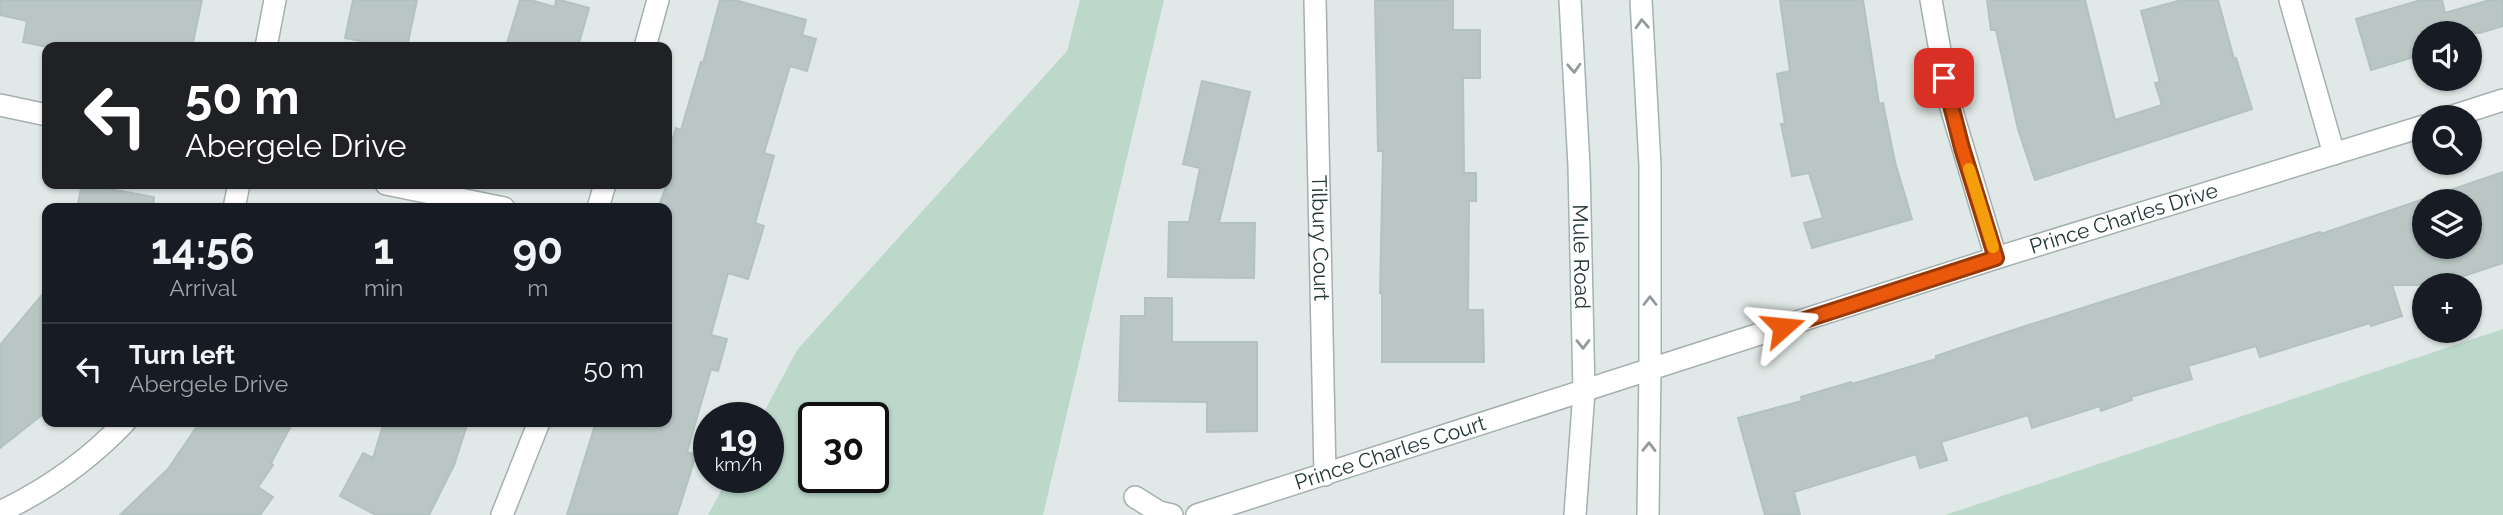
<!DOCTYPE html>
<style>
:root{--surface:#171b24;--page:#20242c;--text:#f1f3f6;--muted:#9ea1a6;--line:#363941}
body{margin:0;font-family:Raleway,sans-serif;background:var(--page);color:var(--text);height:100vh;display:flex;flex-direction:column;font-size:26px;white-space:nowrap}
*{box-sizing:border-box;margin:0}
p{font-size:23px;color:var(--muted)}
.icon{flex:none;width:38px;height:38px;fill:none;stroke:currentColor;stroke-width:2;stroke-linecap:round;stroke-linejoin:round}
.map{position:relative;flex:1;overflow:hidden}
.drawer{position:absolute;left:42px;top:203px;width:630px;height:224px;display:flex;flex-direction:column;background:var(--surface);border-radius:14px;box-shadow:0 2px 5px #0004}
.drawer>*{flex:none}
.guide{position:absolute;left:42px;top:42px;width:630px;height:147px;border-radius:14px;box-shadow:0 2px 5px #0004;background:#202124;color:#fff;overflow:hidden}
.controls{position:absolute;left:2412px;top:21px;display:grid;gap:14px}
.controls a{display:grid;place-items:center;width:70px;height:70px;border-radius:50%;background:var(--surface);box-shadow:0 2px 5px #0004;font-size:35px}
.speed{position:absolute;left:693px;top:402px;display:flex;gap:14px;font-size:35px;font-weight:700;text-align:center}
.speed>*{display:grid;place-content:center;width:91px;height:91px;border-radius:50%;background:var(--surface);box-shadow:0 2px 5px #0004;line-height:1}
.speed small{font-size:18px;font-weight:400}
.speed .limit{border:4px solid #111;border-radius:10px;background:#fff;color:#111}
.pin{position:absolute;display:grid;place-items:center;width:60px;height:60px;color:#fff;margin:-30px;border-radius:14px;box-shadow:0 4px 10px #0006}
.me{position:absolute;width:77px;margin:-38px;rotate:72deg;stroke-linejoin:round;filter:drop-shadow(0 0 5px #0008)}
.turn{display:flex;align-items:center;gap:24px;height:147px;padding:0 28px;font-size:32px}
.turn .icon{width:91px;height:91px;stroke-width:2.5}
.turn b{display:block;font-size:49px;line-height:60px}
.eta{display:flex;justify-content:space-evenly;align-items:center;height:119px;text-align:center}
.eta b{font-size:42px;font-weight:700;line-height:49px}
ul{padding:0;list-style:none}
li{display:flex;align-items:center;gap:21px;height:91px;padding:0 28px;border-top:2px solid var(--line)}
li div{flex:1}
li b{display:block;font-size:26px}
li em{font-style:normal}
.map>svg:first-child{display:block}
.green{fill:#bbd8cb;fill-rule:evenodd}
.building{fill:#b9c6c4;stroke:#b3c2c0;stroke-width:2;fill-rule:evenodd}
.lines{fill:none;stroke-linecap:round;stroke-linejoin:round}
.minor-casing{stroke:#a4b0af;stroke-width:24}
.secondary-casing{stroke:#a1b3b2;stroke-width:24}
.minor{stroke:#fff;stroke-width:21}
.secondary{stroke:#fff;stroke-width:21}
.oneway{stroke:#919b9b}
.route-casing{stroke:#983908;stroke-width:18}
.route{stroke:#ea580c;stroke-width:12}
.slow{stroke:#f59e0b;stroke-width:12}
.labels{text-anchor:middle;stroke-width:5;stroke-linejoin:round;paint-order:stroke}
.street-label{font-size:21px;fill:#233737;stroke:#f0f6f5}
</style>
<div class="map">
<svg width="2503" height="515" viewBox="0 0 2503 515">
<rect width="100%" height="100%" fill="#e0e9e7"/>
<path class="green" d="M 1080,0 L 1164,0 L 1043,515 L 708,515 L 728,478 L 768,478 L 768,418 L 761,418 L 797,350 L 1067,51 ZM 814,418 L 873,418 L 873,478 L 814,478 Z
M 2503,329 L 2503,515 L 1945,515 Z"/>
<path class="building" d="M 0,0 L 202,0 L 192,47 L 47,47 L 23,42 L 27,21 L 0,15 Z
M 353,0 L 417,0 L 407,47 L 389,47 L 345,38 Z
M 520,0 L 530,0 L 555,7 L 556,0 L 560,0 L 589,8 L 578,47 L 506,47 Z
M 720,0 L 735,0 L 806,20 L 802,35 L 816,39 L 807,71 L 790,66 L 764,153 L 774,156 L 755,223 L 764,226 L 748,279 L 728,273 L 711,335 L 727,339 L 718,371 L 711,369 L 687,452 L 696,455 L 677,515 L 567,515 L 596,422 L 667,422 L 667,208 L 658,208 L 667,184 L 667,159 L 676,128 L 681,130 L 701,62 L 703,63 Z
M 1375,0 L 1453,0 L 1453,30 L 1480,30 L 1480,78 L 1463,78 L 1464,173 L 1476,173 L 1476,201 L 1469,201 L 1468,310 L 1483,310 L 1484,362 L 1382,362 L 1382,293 L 1380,293 L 1383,151 L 1378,151 Z
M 1780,0 L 1863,0 L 1879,104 L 1883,103 L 1895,162 L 1912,219 L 1812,248 L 1804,223 L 1823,218 L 1809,173 L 1792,176 L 1781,124 L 1785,124 L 1777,74 L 1790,71 Z
M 1987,0 L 2085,0 L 2115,120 L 2162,105 L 2155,83 L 2160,82 L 2141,11 L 2182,0 L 2218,0 L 2234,59 L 2236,58 L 2252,109 L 2035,180 L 2018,129 L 1996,30 L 1991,30 Z
M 2421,0 L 2442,0 L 2445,13 L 2490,0 L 2503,0 L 2503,26 L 2480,33 L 2424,33 L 2424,54 L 2371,70 L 2356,19 Z
M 1202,81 L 1250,92 L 1219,223 L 1255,223 L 1254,278 L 1168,277 L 1169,222 L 1189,222 L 1200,168 L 1183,164 Z
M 2503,172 L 2503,263 L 2437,285 L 2392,285 L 2402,316 L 2371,326 L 2370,323 L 2260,357 L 2256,346 L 2188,366 L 2192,379 L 2131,397 L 2132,400 L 2101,411 L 2100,406 L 2032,428 L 2028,415 L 1941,442 L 1947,460 L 1920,468 L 1916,454 L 1794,492 L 1800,515 L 1765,515 L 1738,418 L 1802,401 L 1801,397 L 1851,382 L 1852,384 L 1936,359 L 1936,356 L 2004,333 L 2320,232 L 2321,234 ZM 2424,201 L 2469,201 L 2469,247 L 2424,247 Z
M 82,184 L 154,197 L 153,208 L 77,208 Z
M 47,289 L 47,411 L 0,448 L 0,345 Z
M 1145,298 L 1172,298 L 1172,342 L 1257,342 L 1257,431 L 1207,432 L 1207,402 L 1119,401 L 1121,316 L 1145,316 Z
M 200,422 L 293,422 L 271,463 L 273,465 L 258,487 L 273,497 L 260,515 L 120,515 L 168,469 Z
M 384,422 L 468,422 L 454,465 L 429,515 L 376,515 L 340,496 L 363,453 L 373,458 Z"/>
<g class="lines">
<g class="minor-casing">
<g id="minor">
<path id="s1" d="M 1315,0 L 1325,475"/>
<path d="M 1931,0 L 1949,101 L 1996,258"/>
<path d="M 2290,0 L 2334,154"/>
<path d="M 266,47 L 275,0"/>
<path d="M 645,47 L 658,0"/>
<path d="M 0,105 L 47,115"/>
<path d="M 2450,117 L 2503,100"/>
<path d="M 386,184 L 504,208"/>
<path d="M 234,208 L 239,184"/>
<path d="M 598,208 L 605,184"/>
<path d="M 1135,497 L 1159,512 L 1172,515"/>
<path d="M 0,512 C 46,490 90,459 125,422"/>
<path d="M 502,515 L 539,422"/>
<path id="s2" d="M 1197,515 L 1996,258 L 2424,126"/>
<path d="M 1575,515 L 1584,391"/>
<path d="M 1648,515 L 1650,369"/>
</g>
</g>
<g class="secondary-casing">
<g id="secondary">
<path id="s3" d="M 1570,0 L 1579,166 L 1584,391"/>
<path d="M 1641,0 L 1650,165 L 1650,369"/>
</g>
</g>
<use href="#minor" class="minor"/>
<use href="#secondary" class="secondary"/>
</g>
<defs><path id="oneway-chevron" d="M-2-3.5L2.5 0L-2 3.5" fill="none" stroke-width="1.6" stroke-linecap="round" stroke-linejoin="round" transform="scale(1.75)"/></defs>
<g class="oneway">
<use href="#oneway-chevron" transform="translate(1642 24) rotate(-93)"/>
<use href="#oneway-chevron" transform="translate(1574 68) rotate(87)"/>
<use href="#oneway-chevron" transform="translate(1650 301) rotate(-90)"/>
<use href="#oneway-chevron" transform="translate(1583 344) rotate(89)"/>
<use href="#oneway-chevron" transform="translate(1649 447) rotate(-89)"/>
</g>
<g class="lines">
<g class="route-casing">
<path id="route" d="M 1783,327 L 1996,258 L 1962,148 L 1944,78"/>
</g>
<use href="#route" class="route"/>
<path class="slow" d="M 1969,169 L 1993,247"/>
</g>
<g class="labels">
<g class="street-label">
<text dy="7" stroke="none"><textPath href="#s2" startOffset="973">Prince Charles Drive</textPath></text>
<text dy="7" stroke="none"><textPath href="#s1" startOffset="238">Tilbury Court</textPath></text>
<text dy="7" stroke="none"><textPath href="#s3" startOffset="257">Mule Road</textPath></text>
<text dy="7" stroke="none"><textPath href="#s2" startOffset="203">Prince Charles Court</textPath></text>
</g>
</g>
</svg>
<div class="controls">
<a><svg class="icon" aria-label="sound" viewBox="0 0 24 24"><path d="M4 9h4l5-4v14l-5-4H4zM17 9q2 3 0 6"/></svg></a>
<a><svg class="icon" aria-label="search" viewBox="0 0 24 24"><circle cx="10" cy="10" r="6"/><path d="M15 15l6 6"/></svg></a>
<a><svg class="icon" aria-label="layers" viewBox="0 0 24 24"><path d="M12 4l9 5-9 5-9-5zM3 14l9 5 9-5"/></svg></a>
<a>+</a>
</div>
<div class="speed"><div>19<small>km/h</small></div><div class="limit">30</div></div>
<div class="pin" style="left:1944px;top:78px;background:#d93025"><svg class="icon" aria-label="arrive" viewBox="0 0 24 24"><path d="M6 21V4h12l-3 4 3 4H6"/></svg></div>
<svg class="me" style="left:1783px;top:327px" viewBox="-20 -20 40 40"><path d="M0-17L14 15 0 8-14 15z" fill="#ea580c" stroke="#fff" stroke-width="4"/></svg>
<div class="guide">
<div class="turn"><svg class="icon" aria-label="left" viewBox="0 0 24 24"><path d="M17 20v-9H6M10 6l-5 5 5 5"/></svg><div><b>50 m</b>Abergele Drive</div></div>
</div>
<section class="drawer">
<div class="eta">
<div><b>14:56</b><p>Arrival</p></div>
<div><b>1</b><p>min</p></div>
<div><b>90</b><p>m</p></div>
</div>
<ul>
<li><svg class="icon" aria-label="left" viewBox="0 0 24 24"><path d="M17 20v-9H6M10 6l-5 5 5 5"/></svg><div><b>Turn left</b><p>Abergele Drive</p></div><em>50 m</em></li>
</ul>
</section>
</div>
